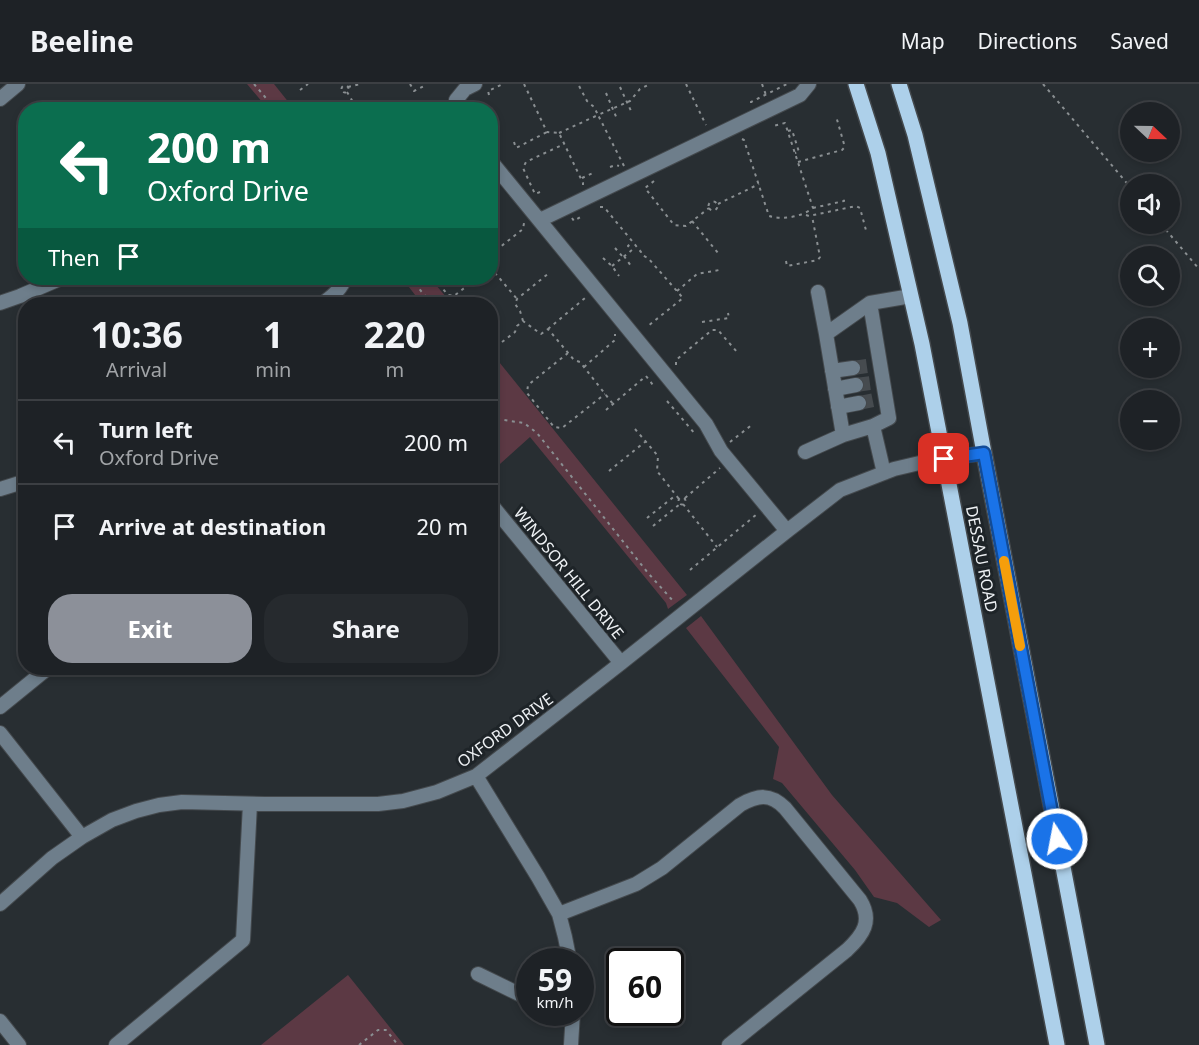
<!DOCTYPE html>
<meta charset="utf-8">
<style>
:root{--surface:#1e2226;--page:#262a2e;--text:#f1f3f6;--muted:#a1a4a7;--line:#3c3f43;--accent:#8c9099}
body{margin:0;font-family:"Noto Sans",sans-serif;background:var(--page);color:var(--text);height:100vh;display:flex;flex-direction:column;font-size:22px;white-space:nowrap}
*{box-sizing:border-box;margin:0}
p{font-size:20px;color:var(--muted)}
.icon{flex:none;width:33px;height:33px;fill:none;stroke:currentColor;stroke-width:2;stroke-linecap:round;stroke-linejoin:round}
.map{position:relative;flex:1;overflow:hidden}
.sheet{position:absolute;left:18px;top:213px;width:480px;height:378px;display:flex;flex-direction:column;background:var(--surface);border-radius:24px;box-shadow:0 3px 9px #0003,0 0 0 2px var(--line)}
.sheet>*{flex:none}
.hud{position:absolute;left:18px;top:18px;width:480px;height:183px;border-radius:24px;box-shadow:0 3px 9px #0003,0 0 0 2px var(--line);background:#0b6e4f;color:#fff;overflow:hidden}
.needle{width:39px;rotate:112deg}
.fabs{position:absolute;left:1120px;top:18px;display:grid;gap:12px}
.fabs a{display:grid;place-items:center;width:60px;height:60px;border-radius:50%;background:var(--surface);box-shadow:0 3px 9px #0003,0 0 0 2px var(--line);font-size:30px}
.speed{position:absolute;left:516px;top:864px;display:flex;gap:12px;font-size:30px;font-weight:700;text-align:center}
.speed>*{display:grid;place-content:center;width:78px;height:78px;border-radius:50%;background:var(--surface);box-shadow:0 3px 9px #0003,0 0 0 2px var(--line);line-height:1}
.speed small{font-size:15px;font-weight:400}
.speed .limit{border:3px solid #111;border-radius:9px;background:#fff;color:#111}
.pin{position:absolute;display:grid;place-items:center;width:51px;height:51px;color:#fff;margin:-26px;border-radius:12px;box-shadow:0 3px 9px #0006}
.me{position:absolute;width:66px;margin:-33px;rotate:349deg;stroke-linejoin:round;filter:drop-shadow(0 0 4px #0008)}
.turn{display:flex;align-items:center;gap:21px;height:126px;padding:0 30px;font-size:27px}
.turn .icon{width:78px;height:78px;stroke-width:2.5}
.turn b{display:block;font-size:42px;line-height:51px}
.then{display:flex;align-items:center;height:57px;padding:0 30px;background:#0003;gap:12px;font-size:22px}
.eta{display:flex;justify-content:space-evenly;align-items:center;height:102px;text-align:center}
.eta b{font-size:36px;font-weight:700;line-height:42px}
.button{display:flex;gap:12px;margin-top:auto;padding:12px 30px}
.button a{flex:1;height:69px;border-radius:24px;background:var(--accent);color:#fff;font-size:24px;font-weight:700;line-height:69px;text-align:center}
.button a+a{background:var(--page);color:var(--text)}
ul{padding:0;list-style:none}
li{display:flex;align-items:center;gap:18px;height:84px;padding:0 30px;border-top:2px solid var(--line)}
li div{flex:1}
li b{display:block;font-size:22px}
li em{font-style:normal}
header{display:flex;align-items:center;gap:36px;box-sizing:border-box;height:84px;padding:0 30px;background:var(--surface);border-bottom:2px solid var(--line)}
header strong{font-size:28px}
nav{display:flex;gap:33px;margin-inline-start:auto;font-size:21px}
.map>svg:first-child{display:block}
.green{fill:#5c3944}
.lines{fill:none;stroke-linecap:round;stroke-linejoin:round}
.minor-tunnel{stroke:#464b4f;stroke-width:14;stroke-dasharray:14 7;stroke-linecap:butt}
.minor-casing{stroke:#44494d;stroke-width:16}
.major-casing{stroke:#44494d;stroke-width:18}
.path{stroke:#8a8f92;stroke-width:2;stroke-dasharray:3 4.5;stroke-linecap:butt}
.minor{stroke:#6e7e8b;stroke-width:14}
.major{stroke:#add0ea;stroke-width:15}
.route-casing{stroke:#114b97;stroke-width:15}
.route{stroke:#1a73e8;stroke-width:10}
.slow{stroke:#f59e0b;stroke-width:10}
.labels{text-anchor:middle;stroke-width:6;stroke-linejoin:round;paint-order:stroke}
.street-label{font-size:16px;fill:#eef1f4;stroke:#1e2428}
</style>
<header>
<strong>Beeline</strong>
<nav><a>Map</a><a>Directions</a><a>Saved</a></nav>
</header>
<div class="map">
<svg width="1199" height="961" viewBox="0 0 1199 961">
<rect width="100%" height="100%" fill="#282e32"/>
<path class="green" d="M 247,0 L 274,0 L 294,25 L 268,25 Z
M 402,194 L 430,194 L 452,220 L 422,220 Z
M 491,268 L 687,511 L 668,525 L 666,519 L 530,353 L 491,388 Z
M 701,532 L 832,711 L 941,836 L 929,843 L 897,819 L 874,813 L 855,786 L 782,699 L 773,695 L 779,663 L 686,544 Z
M 348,891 L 404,961 L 261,961 Z"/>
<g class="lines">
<path class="minor-tunnel" d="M 853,284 L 867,282
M 856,301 L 871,299
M 859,319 L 874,316"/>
<g class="minor-casing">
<path id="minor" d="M 0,15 L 18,0
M 456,26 L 456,16 L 465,5 L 475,0
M 490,76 L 706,340 L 721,367 L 787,447
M 540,136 L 800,11 L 809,0
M 818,208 L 826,250
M 0,219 L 20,212 L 62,194
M 870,219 L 826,250 L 843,351 L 873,342
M 322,220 C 332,212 341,206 345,194
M 832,287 L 853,284
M 835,305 L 856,301
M 838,323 L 859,319
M 805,368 L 843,351
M 884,389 L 873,342 L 889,334 L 870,219 L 911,212
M 0,405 L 26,397
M 490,419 L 621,579
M 0,623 L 48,584
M 0,649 L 82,753
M 476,692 L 538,793 L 559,830 L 565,853 L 570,878
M 0,820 L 52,774 L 82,753 L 112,736 L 136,727 L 159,721 L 182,718 L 265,720 L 378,720 L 403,717 L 437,708 L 476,692 L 621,579 L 787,447 L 840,406 L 894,385 L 928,377 L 984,369
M 559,830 L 636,800 L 662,784 L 740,721 C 758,711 770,709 785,724 L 860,816 C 873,837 863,851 847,866 L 729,961
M 478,890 L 521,911 L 530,912
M 0,937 L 19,961
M 116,961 L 243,856 L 250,720
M 571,961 L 573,928"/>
</g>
<g class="major-casing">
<path id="major" d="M 856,0 L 878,69 L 922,260 L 1057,961
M 899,0 L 915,51 L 960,239 L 984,369 L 1097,961"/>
</g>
<path class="path" d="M 254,0 L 276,26
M 410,0 L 414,7 L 426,1
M 524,0 L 547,48 L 559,49 L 583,99 L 583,101
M 686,0 L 706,41
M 762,0 L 766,11
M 1043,0 L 1131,104
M341.5 5a3.5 3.5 0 1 1 7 0a3.5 3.5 0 1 1-7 0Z
M 348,3 L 360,0
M 620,3 L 631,27
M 300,6 L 308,0
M 347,8 L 356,23 L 353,26
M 606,9 L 617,35
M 489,11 L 488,7 L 503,0
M 751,19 L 751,18 L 787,0
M 788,47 L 792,46 L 799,68 L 795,69
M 559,49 L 598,31 L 594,23 L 587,17 L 578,0
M 742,55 L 744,56 L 769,132 C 782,136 802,133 813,124 L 785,39 L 773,42
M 514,58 L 516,64 L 547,48
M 798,78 L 842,66 L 844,64 L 844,60 L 836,32
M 624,82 L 598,31 L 630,17 L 640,5 L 650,0
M 610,83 L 616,81 L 619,82
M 582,94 L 593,89
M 654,97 L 645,104 L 674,141 L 686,142 L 709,124
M 490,103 L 497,105
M 540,108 L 535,110 L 523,84 L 526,78 L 564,60
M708.5 122a4.5 4.5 0 1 1 9 0a4.5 4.5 0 1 1-9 0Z
M 718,120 L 759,100
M 600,123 L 604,123 L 641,168 L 642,171 L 648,174 L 683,214 L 648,242
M 813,124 L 844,117 L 844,115
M 806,131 L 809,132 L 856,122 L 860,124 L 867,150
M 572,134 L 574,137 L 582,132
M 692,137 L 718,169 L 719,169
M 1161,140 L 1199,185
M 615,164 L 623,173
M 490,171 L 523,145 L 524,139
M 624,172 L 631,182
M 603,174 L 612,182 L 619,192
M 786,177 L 787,182 L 818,176 L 820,173 L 812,132
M 612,182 L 632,166 L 628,162 L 632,158
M 490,183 L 517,215
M 410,194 L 432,220
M 434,194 L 448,211 L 454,212 L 477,194
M 677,207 L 697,190 L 719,186
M 523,237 L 520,227 L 515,220 L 517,215 L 549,189
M 702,238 L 729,234 L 728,229
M 548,245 L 585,214
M 502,258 L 515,248 L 517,242 L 523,237 L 541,250 L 548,245 L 574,276 L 580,278 L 613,320
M 568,269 L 528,301 L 527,309 L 554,343 L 562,344 L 605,310
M 676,281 L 676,276 L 712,246 L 718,246 L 737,268
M 584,283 L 615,256 L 615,250
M 490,300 L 495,308 L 497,335 L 490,351
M 667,317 L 696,351
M 606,326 L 646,292 L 653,301
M 497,335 L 524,339 L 537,349 L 648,489 L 674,518
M 635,345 L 658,372 L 657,387 L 679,415
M 730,358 L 753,340
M 609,387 L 646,357
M678.5 417a3.5 3.5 0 1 1 7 0a3.5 3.5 0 1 1-7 0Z
M 685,414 L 720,384
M 683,420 L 717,463
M 647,434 L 676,411
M 653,442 L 680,420
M 690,486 L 757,430
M 359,961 L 378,946 L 386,946 L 398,961"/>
<use href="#minor" class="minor"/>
<use href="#major" class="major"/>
</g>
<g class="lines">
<g class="route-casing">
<path id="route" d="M 944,375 L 984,369 L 1057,755"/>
</g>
<use href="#route" class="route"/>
<path class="slow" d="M 1004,477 L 1020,562"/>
</g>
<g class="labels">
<g class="street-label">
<text transform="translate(982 475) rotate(79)" y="6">DESSAU ROAD</text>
<text transform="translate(569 489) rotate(51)" y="6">WINDSOR HILL DRIVE</text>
<text transform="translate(505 646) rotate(-36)" y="6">OXFORD DRIVE</text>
</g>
</g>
</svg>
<div class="fabs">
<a><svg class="needle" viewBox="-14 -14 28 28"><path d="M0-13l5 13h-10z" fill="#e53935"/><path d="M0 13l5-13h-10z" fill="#a1a4a7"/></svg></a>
<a><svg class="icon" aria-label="sound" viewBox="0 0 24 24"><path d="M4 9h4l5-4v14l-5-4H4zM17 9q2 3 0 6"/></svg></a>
<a><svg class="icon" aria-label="search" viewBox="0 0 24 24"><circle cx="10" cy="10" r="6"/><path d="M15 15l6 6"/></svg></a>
<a>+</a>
<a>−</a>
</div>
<div class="speed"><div>59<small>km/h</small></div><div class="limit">60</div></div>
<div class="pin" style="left:944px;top:375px;background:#d93025"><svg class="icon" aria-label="arrive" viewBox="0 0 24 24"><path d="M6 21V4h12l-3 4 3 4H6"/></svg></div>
<svg class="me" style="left:1057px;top:755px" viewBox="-20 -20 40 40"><circle r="17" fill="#1a73e8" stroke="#fff" stroke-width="3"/><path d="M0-11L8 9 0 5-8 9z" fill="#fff"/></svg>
<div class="hud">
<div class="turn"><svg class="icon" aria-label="left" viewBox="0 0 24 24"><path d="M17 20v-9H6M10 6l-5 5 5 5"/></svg><div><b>200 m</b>Oxford Drive</div></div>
<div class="then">Then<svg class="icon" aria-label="arrive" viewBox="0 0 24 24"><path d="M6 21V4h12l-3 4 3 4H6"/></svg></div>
</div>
<section class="sheet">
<div class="eta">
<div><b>10:36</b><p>Arrival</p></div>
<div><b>1</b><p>min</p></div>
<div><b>220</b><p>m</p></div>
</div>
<ul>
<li><svg class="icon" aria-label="left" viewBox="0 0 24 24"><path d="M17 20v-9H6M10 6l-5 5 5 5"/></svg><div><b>Turn left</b><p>Oxford Drive</p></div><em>200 m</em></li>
<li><svg class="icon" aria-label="arrive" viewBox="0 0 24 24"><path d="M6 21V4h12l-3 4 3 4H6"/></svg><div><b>Arrive at destination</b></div><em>20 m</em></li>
</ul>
<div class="button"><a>Exit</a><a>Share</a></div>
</section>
</div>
